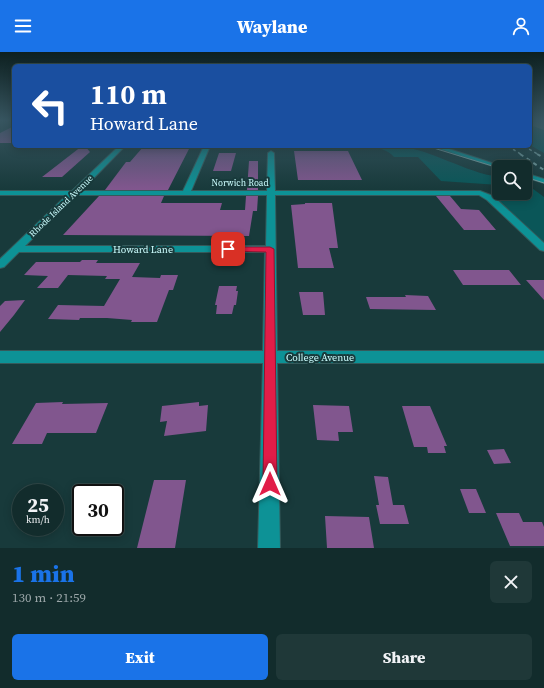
<!DOCTYPE html>
<meta charset="utf-8">
<style>
:root{--surface:#122c2c;--page:#1f3838;--text:#f1f3f6;--muted:#9ca7a9;--line:#314848;--accent:#1a73e8}
body{margin:0;font-family:"Source Serif 4",serif;background:var(--page);color:var(--text);height:100vh;display:flex;flex-direction:column;font-size:15px;white-space:nowrap}
*{box-sizing:border-box;margin:0}
p{font-size:13px;color:var(--muted)}
.icon{flex:none;width:22px;height:22px;fill:none;stroke:currentColor;stroke-width:2;stroke-linecap:round;stroke-linejoin:round}
.map{position:relative;height:496px;overflow:hidden}
.side{display:flex;flex-direction:column;background:var(--surface);flex:1}
.side>*{flex:none}
.guide{position:absolute;left:12px;top:12px;width:520px;height:84px;border-radius:6px;box-shadow:0 2px 10px #0003,0 0 0 1px var(--line);background:#1a4fa0;color:#fff;overflow:hidden}
.controls{position:absolute;left:492px;top:108px;display:grid;gap:8px}
.controls a{display:grid;place-items:center;width:40px;height:40px;border-radius:6px;background:var(--surface);box-shadow:0 2px 10px #0003,0 0 0 1px var(--line);font-size:20px}
.speed{position:absolute;left:12px;top:432px;display:flex;gap:8px;font-size:20px;font-weight:700;text-align:center}
.speed>*{display:grid;place-content:center;width:52px;height:52px;border-radius:50%;background:var(--surface);box-shadow:0 2px 10px #0003,0 0 0 1px var(--line);line-height:1}
.speed small{font-size:10px;font-weight:400}
.speed .limit{border:2px solid #111;border-radius:6px;background:#fff;color:#111}
.pin{position:absolute;display:grid;place-items:center;width:34px;height:34px;color:#fff;margin:-17px;border-radius:8px;box-shadow:0 2px 6px #0006}
.me{position:absolute;width:44px;margin:-22px;rotate:0deg;stroke-linejoin:round;filter:drop-shadow(0 0 3px #0008)}
.turn{display:flex;align-items:center;gap:14px;height:84px;padding:0 12px;font-size:18px}
.turn .icon{width:52px;height:52px;stroke-width:2.5}
.turn b{display:block;font-size:28px;line-height:34px}
.round{display:grid;place-items:center;flex:none;width:42px;height:42px;border-radius:6px;background:var(--page)}
.overview{display:flex;align-items:center;justify-content:space-between;height:68px;padding:0 12px}
h1{font-size:24px;font-weight:800;line-height:30px;color:var(--accent)}
.primary-button{display:flex;gap:8px;margin-top:auto;padding:8px 12px}
.primary-button a{flex:1;height:46px;border-radius:6px;background:var(--accent);color:#fff;font-size:16px;font-weight:800;line-height:46px;text-align:center}
.primary-button a+a{background:var(--page);color:var(--text)}
header{display:flex;justify-content:space-between;align-items:center;height:52px;padding:0 12px;background:var(--accent);color:#fff;font-size:18px;font-weight:800}
.map>svg:first-child{display:block}
.green{fill:#0a5658}
.lines{fill:none;stroke-linecap:round;stroke-linejoin:round}
.taxiway{fill:#486e6e;fill-rule:evenodd}
.building{fill:#81568e}
.street-casing{stroke:#355a5b;stroke-width:2}
.secondary-casing{stroke:#355a5b;stroke-width:2}
.street{fill:#0d9296;fill-rule:evenodd}
.secondary{fill:#0d9296;fill-rule:evenodd}
.tram{stroke:#77a1a2;stroke-width:1}
.rail-far1{stroke:#77a1a2;stroke-width:1.5;stroke-dasharray:3 3;stroke-linecap:butt}
.rail{stroke:#77a1a2;stroke-width:2;stroke-dasharray:4 4;stroke-linecap:butt}
.route{fill:#e11d48;stroke:#92132f}
.labels{text-anchor:middle;stroke-width:4;stroke-linejoin:round;paint-order:stroke}
.far-street-label{font-size:9px;fill:#cdfeff;stroke:#183a3b}
.street-label{font-size:10px;fill:#cdfeff;stroke:#183a3b}
</style>
<header><svg class="icon" aria-label="menu" viewBox="0 0 24 24"><path d="M4 6h16M4 12h16M4 18h16"/></svg>Waylane<svg class="icon" aria-label="person" viewBox="0 0 24 24"><circle cx="12" cy="8" r="4"/><path d="M4 21q1-7 8-7t8 7"/></svg></header>
<div class="map">
<svg width="544" height="496" viewBox="0 0 544 496">
<rect width="100%" height="100%" fill="#183a3b"/>
<path class="green" d="M 530,68 L 544,68 L 544,101 L 530,93 Z
M 370,94 C 379,94 389,93 398,94 C 433,98 464,120 499,125 L 499,133 L 441,129 L 418,105 L 394,105 C 388,98 379,96 370,94 Z
M 525,131 L 544,145 L 544,196 L 490,146 L 498,146 L 491,140 L 525,141 Z"/>
<g class="lines">
<path class="taxiway" d="M 530,68 L 544,68 L 544,78 L 530,73 Z"/>
</g>
<path class="building" d="M 14,74 L 14,91 L 0,91 L 0,81 Z
M 82,94 L 85,94 L 90,100 L 62,125 L 42,125 Z
M 143,95 L 190,95 L 168,138 L 105,138 L 126,110 L 130,110 Z
M 294,99 L 348,99 L 362,128 L 298,128 Z
M 219,101 L 236,101 L 231,119 L 213,119 Z
M 249,109 L 258,109 L 258,138 L 247,138 Z
M 99,144 L 164,144 L 161,151 L 222,151 L 220,158 L 245,158 L 246,144 L 258,144 L 257,159 L 253,159 L 249,184 L 63,183 Z
M 436,144 L 450,144 L 461,157 L 479,158 L 496,178 L 464,178 Z
M 305,151 L 332,151 L 338,196 L 329,196 L 334,216 L 298,216 L 291,153 L 305,152 Z
M 82,208 L 98,208 L 96,211 L 140,211 L 132,225 L 160,226 L 161,223 L 178,223 L 173,238 L 169,238 L 157,270 L 131,270 L 132,268 L 107,266 L 80,266 L 79,268 L 48,267 L 58,253 L 104,254 L 120,227 L 105,227 L 107,224 L 68,223 L 58,236 L 37,236 L 48,224 L 24,223 L 36,210 L 80,210 Z
M 453,218 L 509,218 L 521,233 L 463,233 Z
M 526,228 L 544,228 L 544,248 Z
M 219,234 L 237,234 L 236,239 L 238,239 L 236,253 L 234,253 L 232,262 L 216,262 L 217,253 L 215,253 Z
M 299,240 L 323,240 L 325,263 L 303,263 Z
M 405,243 L 428,244 L 436,258 L 370,257 L 366,245 L 406,245 Z
M 25,248 L 14,263 L 0,280 L 0,254 L 5,249 Z
M 63,350 L 62,352 L 108,351 L 96,381 L 47,381 L 42,392 L 12,392 L 36,351 Z
M 199,350 L 199,354 L 208,353 L 206,379 L 164,384 L 167,369 L 160,370 L 162,354 Z
M 313,353 L 349,354 L 353,380 L 338,380 L 339,389 L 317,388 Z
M 402,354 L 430,354 L 447,394 L 444,394 L 446,401 L 428,401 L 427,395 L 414,395 Z
M 504,397 L 511,411 L 494,412 L 487,398 Z
M 374,424 L 388,425 L 393,453 L 404,453 L 409,472 L 380,472 L 376,453 L 379,453 Z
M 154,428 L 186,428 L 175,496 L 137,496 Z
M 460,437 L 476,437 L 486,461 L 469,461 Z
M 496,461 L 519,461 L 523,470 L 542,470 L 544,475 L 544,494 L 510,494 Z
M 325,464 L 369,465 L 374,496 L 327,496 Z"/>
<g class="lines">
<g class="street-casing">
<path id="street" d="M 119,94 L 125,94 L 81,139 L 183,139 L 204,94 L 210,94 L 191,139 L 267,139 L 268,101 L 271,99 L 274,101 L 275,139 L 480,139 L 493,144 L 544,191 L 544,199 L 540,198 L 487,148 L 479,143 L 275,143 L 277,299 L 544,299 L 544,311 L 277,311 L 280,496 L 258,496 L 263,311 L 0,311 L 0,299 L 263,299 L 265,200 L 19,200 L 4,215 L 0,216 L 0,207 L 67,143 L 0,143 L 0,139 L 72,139 ZM 76,143 L 267,143 L 266,194 L 25,194 Z"/>
</g>
<g class="secondary-casing">
<path id="secondary" d="M 431,94 L 440,94 L 504,115 L 499,116 Z
M 525,121 L 544,127 L 544,131 L 525,125 Z"/>
</g>
<use href="#street" class="street"/>
<use href="#secondary" class="secondary"/>
<path class="tram" d="M 427,94 L 499,116
M 525,125 L 544,131"/>
<path class="rail-far1" d="M 508,94 L 522,103
M 524,94 L 539,103"/>
<path class="rail" d="M 520,102 L 544,118
M 537,102 L 544,106"/>
</g>
<linearGradient id="sky" x2="0" y2="1"><stop stop-color="#0d2020"/><stop offset="0.5" stop-color="#375560"/><stop offset="1" stop-color="#375560" stop-opacity="0"/></linearGradient>
<rect width="544" height="137" fill="url(#sky)"/>
<path class="route" d="M 225,195 L 270,195 L 274,197 L 277,432 L 275,438 L 270,440 L 265,438 L 263,432 L 266,200 L 228,199 L 225,198 Z"/>
<g class="labels">
<g class="far-street-label">
<text x="240" y="134">Norwich Road</text>
<text transform="translate(61 154) rotate(-44)" y="3">Rhode Island Avenue</text>
</g>
<g class="street-label">
<text x="143" y="201">Howard Lane</text>
<text x="320" y="309">College Avenue</text>
</g>
</g>
</svg>
<div class="controls">
<a><svg class="icon" aria-label="search" viewBox="0 0 24 24"><circle cx="10" cy="10" r="6"/><path d="M15 15l6 6"/></svg></a>
</div>
<div class="speed"><div>25<small>km/h</small></div><div class="limit">30</div></div>
<div class="pin" style="left:228px;top:197px;background:#d93025"><svg class="icon" aria-label="arrive" viewBox="0 0 24 24"><path d="M6 21V4h12l-3 4 3 4H6"/></svg></div>
<svg class="me" style="left:270px;top:432px" viewBox="-20 -20 40 40"><path d="M0-17L14 15 0 8-14 15z" fill="#e11d48" stroke="#fff" stroke-width="4"/></svg>
<div class="guide">
<div class="turn"><svg class="icon" aria-label="left" viewBox="0 0 24 24"><path d="M17 20v-9H6M10 6l-5 5 5 5"/></svg><div><b>110 m</b>Howard Lane</div></div>
</div>
</div>
<section class="side">
<div class="overview"><div><h1>1 min</h1><p>130 m · 21:59</p></div><a class="round"><svg class="icon" aria-label="close" viewBox="0 0 24 24"><path d="M6 6l12 12M18 6L6 18"/></svg></a></div>
<div class="primary-button"><a>Exit</a><a>Share</a></div>
</section>
